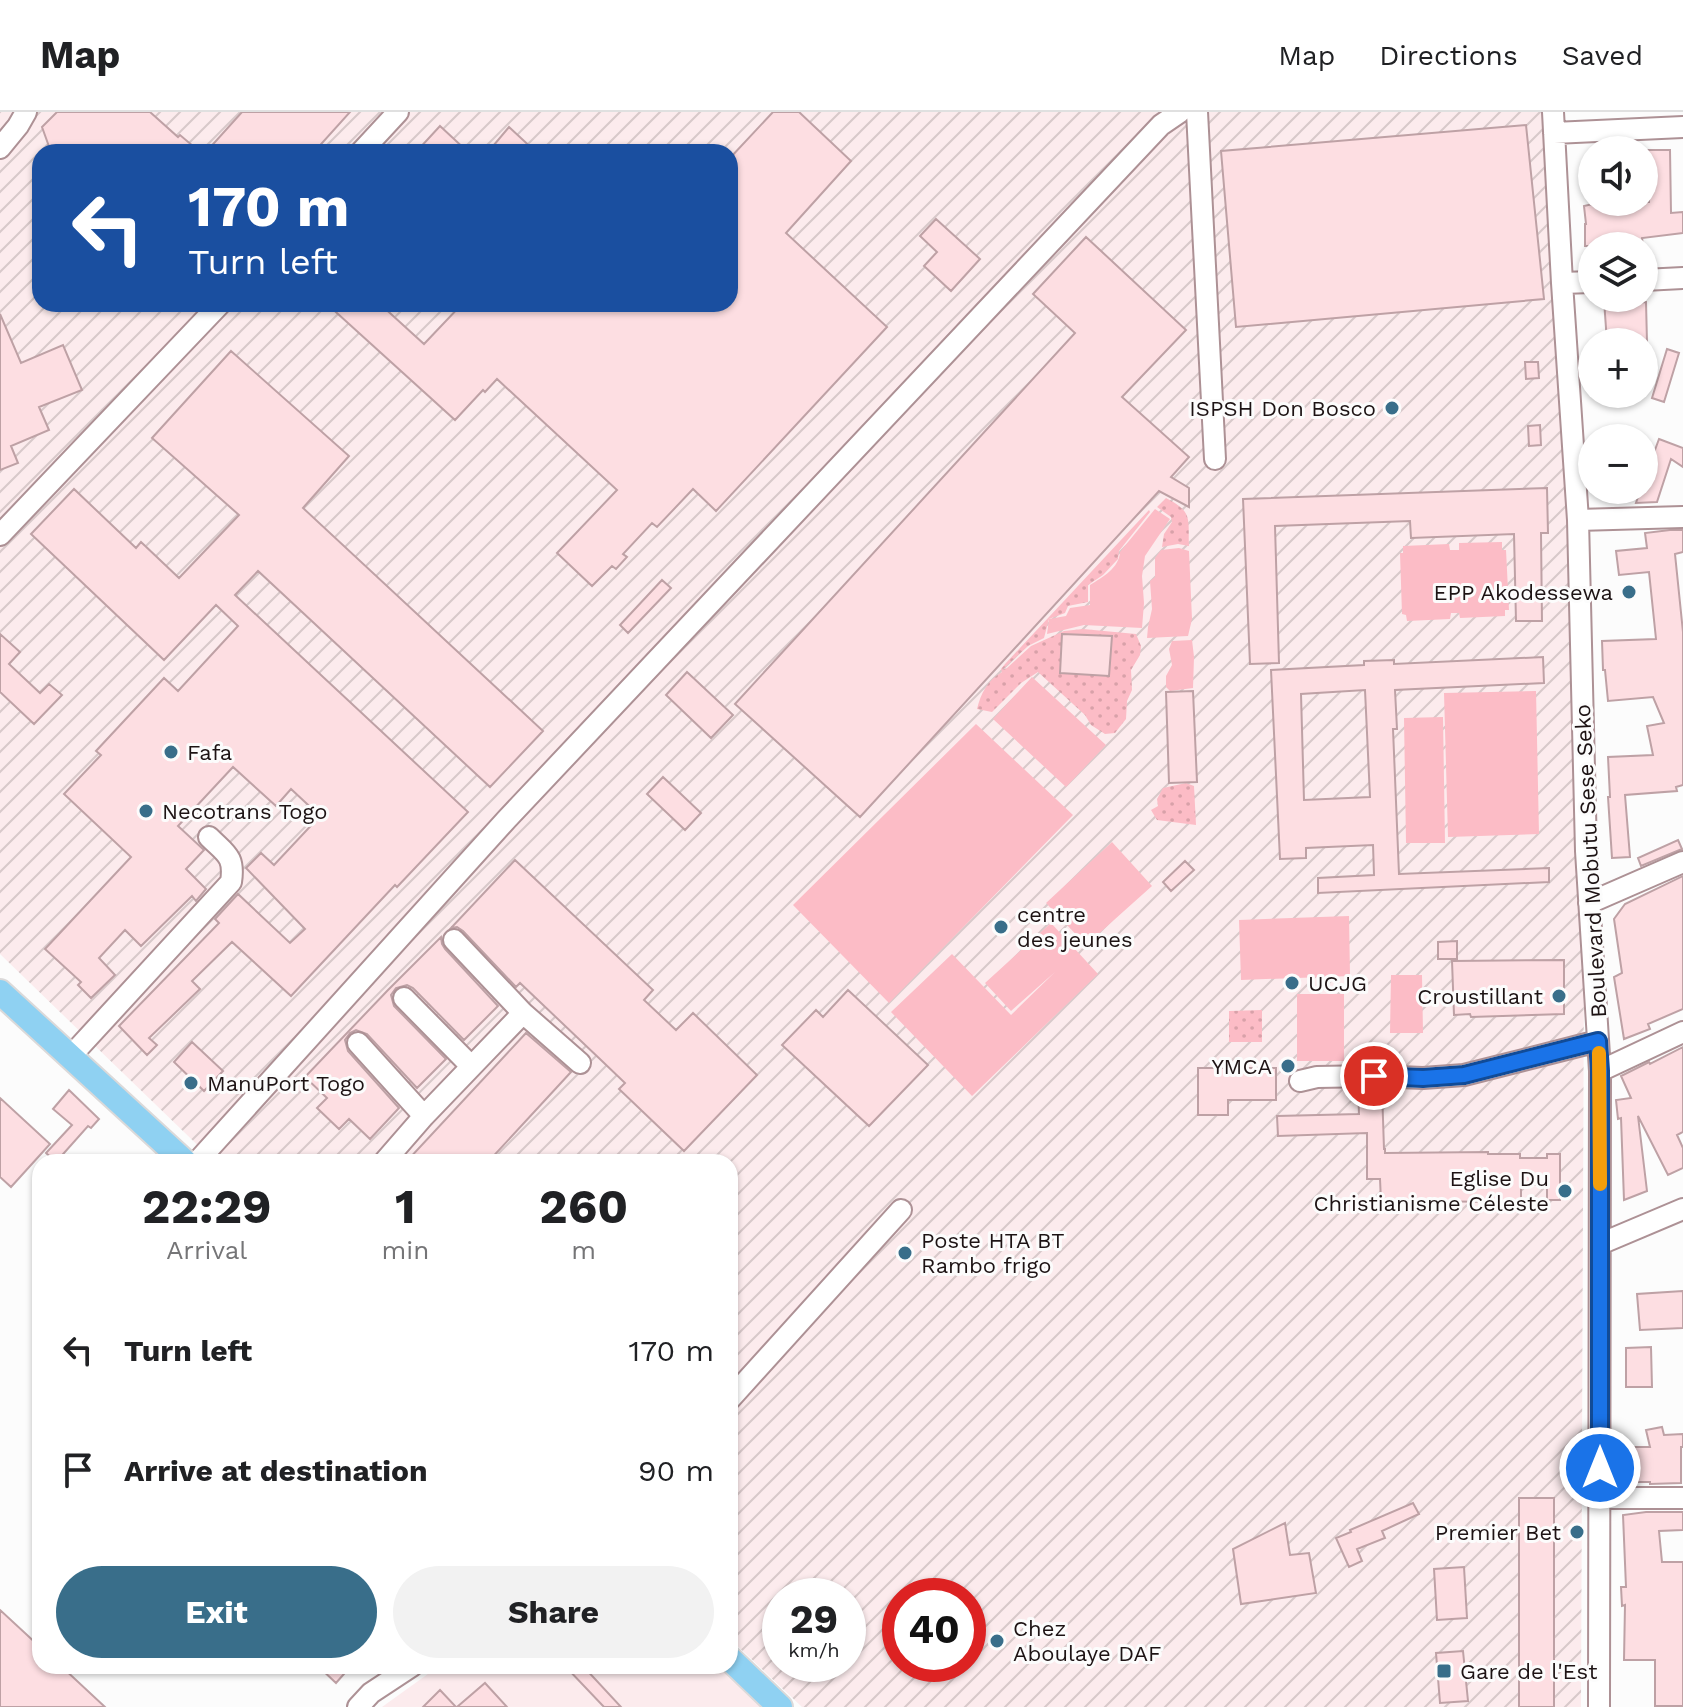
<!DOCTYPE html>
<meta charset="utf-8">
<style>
:root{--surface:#fff;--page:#f2f2f2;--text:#202124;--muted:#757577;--line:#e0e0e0;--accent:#396e8a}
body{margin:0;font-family:"Work Sans",sans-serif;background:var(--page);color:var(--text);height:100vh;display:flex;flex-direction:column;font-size:30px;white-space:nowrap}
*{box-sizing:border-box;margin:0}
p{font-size:26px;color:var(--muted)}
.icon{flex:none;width:44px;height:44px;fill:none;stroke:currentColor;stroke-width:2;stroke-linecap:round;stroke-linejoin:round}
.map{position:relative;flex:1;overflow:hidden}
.drawer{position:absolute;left:32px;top:1042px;width:706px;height:520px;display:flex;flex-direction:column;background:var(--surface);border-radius:24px;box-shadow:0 2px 6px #0004}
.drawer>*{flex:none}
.top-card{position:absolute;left:32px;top:32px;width:706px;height:168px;border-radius:24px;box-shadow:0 2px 6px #0004;background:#1a4fa0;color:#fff;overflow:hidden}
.controls{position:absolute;left:1578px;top:24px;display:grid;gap:16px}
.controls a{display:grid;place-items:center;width:80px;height:80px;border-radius:50%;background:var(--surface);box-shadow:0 2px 6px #0004;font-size:40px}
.speed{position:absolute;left:762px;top:1466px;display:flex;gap:16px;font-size:40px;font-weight:700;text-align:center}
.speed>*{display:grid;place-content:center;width:104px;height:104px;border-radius:50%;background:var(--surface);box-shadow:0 2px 6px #0004;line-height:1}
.speed small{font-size:20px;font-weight:400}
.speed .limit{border:12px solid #d22;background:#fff;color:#111}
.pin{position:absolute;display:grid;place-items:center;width:68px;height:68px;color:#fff;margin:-34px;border:4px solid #fff;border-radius:50%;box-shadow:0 2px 8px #0007}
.me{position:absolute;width:88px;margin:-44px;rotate:0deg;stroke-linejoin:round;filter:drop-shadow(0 0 6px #0008)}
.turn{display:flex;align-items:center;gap:28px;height:168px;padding:0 24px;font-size:36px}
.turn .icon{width:104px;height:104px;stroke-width:2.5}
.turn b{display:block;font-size:56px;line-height:68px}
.eta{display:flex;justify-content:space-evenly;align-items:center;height:136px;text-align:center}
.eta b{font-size:48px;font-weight:700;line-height:56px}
.cta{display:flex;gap:16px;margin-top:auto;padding:16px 24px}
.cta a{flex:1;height:92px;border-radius:48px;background:var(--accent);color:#fff;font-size:32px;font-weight:700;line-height:92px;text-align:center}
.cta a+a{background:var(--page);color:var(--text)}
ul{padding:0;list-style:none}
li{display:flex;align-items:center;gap:24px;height:120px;padding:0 24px}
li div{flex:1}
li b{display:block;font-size:30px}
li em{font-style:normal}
header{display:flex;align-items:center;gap:48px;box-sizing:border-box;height:112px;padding:0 40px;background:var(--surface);border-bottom:2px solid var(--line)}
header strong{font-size:38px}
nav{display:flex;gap:44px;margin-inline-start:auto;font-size:28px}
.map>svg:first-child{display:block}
.built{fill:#fcebed}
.industrial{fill:url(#industrial-furrows);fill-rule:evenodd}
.grass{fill:url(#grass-dots)}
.garden{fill:#fcbcc6}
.building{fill:#fddee2;stroke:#bea1a5;stroke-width:2;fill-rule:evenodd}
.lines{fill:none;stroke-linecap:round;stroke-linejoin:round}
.minor-casing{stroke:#ad9195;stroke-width:24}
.major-casing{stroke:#dbd9d9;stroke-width:28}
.minor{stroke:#fff;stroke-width:20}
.major{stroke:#8fd1f2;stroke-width:24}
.route-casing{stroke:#114b97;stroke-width:20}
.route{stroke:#1a73e8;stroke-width:14}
.slow{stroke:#f59e0b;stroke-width:14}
.poi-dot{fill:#396e8a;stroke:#fcfcfc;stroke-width:3}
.labels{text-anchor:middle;stroke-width:6;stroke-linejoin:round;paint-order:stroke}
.poi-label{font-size:22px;fill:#1d1314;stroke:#fcfcfc;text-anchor:start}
.street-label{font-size:22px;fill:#1d1314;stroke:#fcfcfc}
</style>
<header>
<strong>Map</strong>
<nav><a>Map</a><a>Directions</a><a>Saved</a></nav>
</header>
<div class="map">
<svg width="1683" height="1595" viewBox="0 0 1683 1595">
<defs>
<pattern id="industrial-furrows" width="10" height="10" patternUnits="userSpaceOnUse" patternTransform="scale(2)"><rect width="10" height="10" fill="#fcebed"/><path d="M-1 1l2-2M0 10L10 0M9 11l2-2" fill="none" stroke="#d8c9ca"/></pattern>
<pattern id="grass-dots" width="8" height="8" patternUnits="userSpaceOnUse" patternTransform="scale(2)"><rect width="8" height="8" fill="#fcbcc6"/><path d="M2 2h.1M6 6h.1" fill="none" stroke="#d8a1a9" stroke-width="1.8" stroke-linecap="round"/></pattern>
</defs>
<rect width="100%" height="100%" fill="#fcfcfc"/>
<path class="built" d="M 439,1554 L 718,1554 L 762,1595 L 382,1595 Z"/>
<path class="industrial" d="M 0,0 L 1543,0 L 1566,373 L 1584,846 L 1581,1595 L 802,1595 L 730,1527 L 730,1050 L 215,1050 L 0,842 ZM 40,40 L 730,40 L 730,192 L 40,192 ZM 780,1484 L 848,1484 L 848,1552 L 780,1552 ZM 900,1484 L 968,1484 L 968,1552 L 900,1552 Z"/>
<path class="grass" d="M 1166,386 C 1193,400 1188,406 1189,434 L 1178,432 L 1162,435 L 1164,422 L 1172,410 L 1171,405 L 1157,395 Z
M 1149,398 L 1150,400 L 1119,439 L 1118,447 L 1103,463 L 1088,473 L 1088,490 L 1068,494 L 1065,501 L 1049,507 L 1044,526 L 1028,534 L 1002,558 L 1007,556 L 1031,534 L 1064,519 L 1083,517 L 1136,522 L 1141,534 L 1140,543 L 1131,558 L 1132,578 L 1127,589 L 1126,607 L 1115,621 L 1105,622 L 1091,613 L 1085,603 L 1038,560 L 1021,571 L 992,600 L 977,597 C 981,581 987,569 1002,560 L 1001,557 L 1005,552 Z
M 1186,671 L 1194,674 L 1196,713 L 1157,708 L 1151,698 L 1158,694 L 1157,687 L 1163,676 Z
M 1262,898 L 1262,930 L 1229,930 L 1229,899 Z"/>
<path class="garden" d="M 1155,397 L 1170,407 L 1145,444 L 1142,464 L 1144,491 L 1142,516 L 1084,513 L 1047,522 L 1049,507 L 1066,504 L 1070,496 L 1090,493 L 1090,473 C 1103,465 1119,456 1120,440 Z
M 1502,430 L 1502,438 L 1506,438 L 1509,498 L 1505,498 L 1505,504 L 1460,506 L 1459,501 L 1451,501 L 1450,507 L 1407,509 L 1406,503 L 1402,502 L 1400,441 L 1403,441 L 1403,434 L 1449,432 L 1450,438 L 1459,438 L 1459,431 Z
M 1179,436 L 1189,439 L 1192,507 L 1188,524 L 1147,526 L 1148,515 L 1152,497 L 1150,469 L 1155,465 L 1155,446 L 1161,438 Z
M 1192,528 L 1194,545 L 1193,576 L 1170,579 L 1166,575 L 1166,564 L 1172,553 L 1169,537 L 1172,529 Z
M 1032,565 L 1106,633 L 1066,675 L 993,607 Z
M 1536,579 L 1539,722 L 1448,725 L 1444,581 Z
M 1443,605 L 1445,731 L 1406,731 L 1404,606 Z
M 976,612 L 1073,703 L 889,891 L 793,793 Z
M 1112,730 L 1152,774 L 1086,833 L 1046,791 Z
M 1349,804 L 1350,864 L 1241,868 L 1239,808 Z
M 1051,811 L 1098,862 L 972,984 L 891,900 L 952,842 L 1011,903 L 1055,860 L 1011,899 L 985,871 Z
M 1391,863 L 1422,863 L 1423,921 L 1390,921 Z
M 1297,882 L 1344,882 L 1344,949 L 1297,949 Z"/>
<path class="building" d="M 57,0 L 150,0 L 178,25 L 180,23 L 200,40 L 51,40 L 42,15 Z
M 242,0 L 350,0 L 314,40 L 206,40 Z
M 773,0 L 799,0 L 851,49 L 786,121 L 887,215 L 716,399 L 693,377 L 657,415 L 652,411 L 623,442 L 627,445 L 616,457 L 612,454 L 592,474 L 557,441 L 617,378 L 497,267 L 485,280 L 483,278 L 455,308 L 327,192 L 380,192 L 424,232 L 462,192 L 730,192 L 730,46 Z
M 1526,13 L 1544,187 L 1236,215 L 1221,39 Z
M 440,14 L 468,40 L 416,40 Z
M 509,15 L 536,40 L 488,40 Z
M 1648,38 L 1670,38 L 1671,101 L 1683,100 L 1683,121 L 1642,126 L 1643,134 L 1585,134 L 1585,112 L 1586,112 L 1584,94 L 1593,92 L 1593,90 L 1649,90 Z
M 936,107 L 980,147 L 951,179 L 924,154 L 937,140 L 920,124 Z
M 1086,125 L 1186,218 L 1122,285 L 1189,345 L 1171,365 L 1189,376 L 1189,395 L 1159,379 L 860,705 L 735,592 L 1075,221 L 1033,182 Z
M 1620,186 L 1634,186 L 1634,191 L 1646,190 L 1647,230 L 1607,230 L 1604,188 Z
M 0,202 L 21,251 L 63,233 L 82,278 L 39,295 L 49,318 L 11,334 L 18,351 L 0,358 Z
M 1667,237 L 1679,241 L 1664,290 L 1652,286 Z
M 231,239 L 349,344 L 303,396 L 543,619 L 490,675 L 258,459 L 235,483 L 468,700 L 397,775 L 395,773 L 291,884 L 232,830 L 192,869 L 200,877 L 149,926 L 157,933 L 147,943 L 119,914 L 219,811 L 215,807 L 238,782 L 290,831 L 305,817 L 246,756 L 261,741 L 274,753 L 320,704 L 291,677 L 276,694 L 233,655 L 178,714 L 204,738 L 186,757 L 206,777 L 196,789 L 192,784 L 141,834 L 125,818 L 99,846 L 115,863 L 91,886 L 78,873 L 81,870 L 45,837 L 131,745 L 64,682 L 101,643 L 96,639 L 164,566 L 178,579 L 238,514 L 216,493 L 164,548 L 31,422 L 74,377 L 136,436 L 141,430 L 179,466 L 239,403 L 152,326 Z
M 1525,250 L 1538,250 L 1539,266 L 1526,267 Z
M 1540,313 L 1541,333 L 1529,334 L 1528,314 Z
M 1659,327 L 1683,336 L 1683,355 L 1671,347 L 1657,390 L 1636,391 L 1640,378 L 1644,378 L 1644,368 Z
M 1547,376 L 1548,421 L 1541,421 L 1542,509 L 1516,509 L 1514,422 L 1411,426 L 1410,409 L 1275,414 L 1279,551 L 1250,552 L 1243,387 Z
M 1670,418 L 1683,418 L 1683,440 L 1675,442 L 1683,520 L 1683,673 L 1676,675 L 1677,679 L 1625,683 L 1630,745 L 1612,746 L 1608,685 L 1610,685 L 1608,645 L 1653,643 L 1647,614 L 1664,611 L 1653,585 L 1608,589 L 1605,558 L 1603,558 L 1602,529 L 1656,527 L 1649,460 L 1619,463 L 1616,439 L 1647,436 L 1645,421 Z
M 662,468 L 671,476 L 628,521 L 620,513 Z
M 0,522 L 20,540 L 9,552 L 40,581 L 49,572 L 62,583 L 34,612 L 0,580 Z
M 1062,522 L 1112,524 L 1109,564 L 1060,561 Z
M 1543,545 L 1544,571 L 1395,578 L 1397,617 L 1393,617 L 1399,762 L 1549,756 L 1549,770 L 1318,781 L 1318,766 L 1374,763 L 1373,733 L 1306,736 L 1306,746 L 1280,747 L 1271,558 L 1364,553 L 1364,549 L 1394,548 L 1394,552 ZM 1365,578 L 1370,685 L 1304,688 L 1301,582 Z
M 687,560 L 733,603 L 711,626 L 666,583 Z
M 1193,579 L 1197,670 L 1169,671 L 1166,580 Z
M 663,665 L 701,701 L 685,718 L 647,682 Z
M 1678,728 L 1682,737 L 1641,754 L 1638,746 Z
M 515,748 L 653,878 L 644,888 L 676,918 L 693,901 L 757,963 L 684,1039 L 619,977 L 625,971 L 602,949 L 520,871 L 516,875 L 463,819 L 457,815 L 451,816 Z
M 1185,749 L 1194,758 L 1171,779 L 1163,770 Z
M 1683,764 L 1683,897 L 1648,912 L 1650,917 L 1624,927 L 1614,865 L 1622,861 L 1614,807 L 1625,792 Z
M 441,825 L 442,832 L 445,837 L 498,894 L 464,928 L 413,876 L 407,873 L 396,876 L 391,883 L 394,894 L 446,947 L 417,976 L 367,922 L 356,918 L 350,921 L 345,928 L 348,939 L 399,996 L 370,1027 L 349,1007 L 339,1017 L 317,996 L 327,986 L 305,965 L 388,878 Z
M 1457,829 L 1457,847 L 1438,847 L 1438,830 Z
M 1564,848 L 1564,902 L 1471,905 L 1470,902 L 1454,903 L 1452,849 Z
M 848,878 L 928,953 L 869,1014 L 782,933 L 816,898 L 823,905 Z
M 526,921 L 571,960 L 488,1050 L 406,1050 Z
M 192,930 L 223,959 L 204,979 L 174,950 Z
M 1683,935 L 1683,1020 L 1677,1023 L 1683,1036 L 1683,1056 L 1668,1063 L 1638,1004 L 1647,1079 L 1624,1088 L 1621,1006 L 1618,1007 L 1616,988 L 1631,986 L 1621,964 L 1649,950 L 1650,952 Z
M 1198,956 L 1276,956 L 1276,988 L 1228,988 L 1228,1003 L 1198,1003 Z
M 1358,977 L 1382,977 L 1384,1037 L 1385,1037 L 1385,1041 L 1488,1040 L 1488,1042 L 1520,1042 L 1520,1046 L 1547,1046 L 1547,1042 L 1560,1042 L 1560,1088 L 1547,1088 L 1547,1073 L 1521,1073 L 1521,1090 L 1381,1089 L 1380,1067 L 1367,1067 L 1367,1021 L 1278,1024 L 1277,1004 L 1359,1002 Z
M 69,978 L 99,1007 L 91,1016 L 88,1014 L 56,1050 L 46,1041 L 72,1013 L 53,997 Z
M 0,986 L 50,1032 L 11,1075 L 0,1065 Z
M 1683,1179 L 1683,1216 L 1640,1218 L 1637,1182 Z
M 1651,1235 L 1652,1275 L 1626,1275 L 1626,1236 Z
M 1662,1315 L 1664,1323 L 1683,1322 L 1683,1335 L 1681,1335 L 1681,1371 L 1650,1372 L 1650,1370 L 1628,1370 L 1629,1335 L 1650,1335 L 1646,1318 Z
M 1519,1386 L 1554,1386 L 1554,1595 L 1519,1595 Z
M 1413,1391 L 1419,1402 L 1382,1419 L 1385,1426 L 1357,1437 L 1362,1449 L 1349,1455 L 1336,1426 L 1351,1420 L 1350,1418 Z
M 1646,1400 L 1683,1400 L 1683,1418 L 1659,1419 L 1662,1450 L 1683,1450 L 1683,1594 L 1655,1594 L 1655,1548 L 1624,1548 L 1625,1493 L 1622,1494 L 1621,1475 L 1626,1475 L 1623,1403 Z
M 1285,1411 L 1290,1443 L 1309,1441 L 1316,1481 L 1241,1492 L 1233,1437 Z
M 1464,1455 L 1467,1506 L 1437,1508 L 1434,1457 Z
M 0,1498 L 40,1535 L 40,1554 L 61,1554 L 105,1595 L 0,1595 Z
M 1463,1539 L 1468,1589 L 1440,1591 L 1436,1541 Z
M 318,1554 L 351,1554 L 336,1571 Z
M 565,1554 L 583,1554 L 621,1595 L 604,1595 Z
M 485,1571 L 507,1595 L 457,1595 Z
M 440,1578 L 456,1595 L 423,1595 Z"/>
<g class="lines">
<g class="minor-casing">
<path id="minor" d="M 1197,0 L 1215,347
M 1553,0 L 1562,171 L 1578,408 L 1586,739 L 1600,959 L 1599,1595
M 1554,21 L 1683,15
M 0,36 L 18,14 L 26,0
M 361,40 L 398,0
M 1644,168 L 1683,166
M 1562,171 L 1592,170
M 1578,408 L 1683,405
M 0,423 L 220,192
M 1589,791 L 1683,750
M 454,828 L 523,901 L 580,951
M 404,886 L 471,954
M 358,931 L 424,1004
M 70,945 L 231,770 C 235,744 226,742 209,725
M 1600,959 L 1683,920
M 1300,969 L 1317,965 L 1374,964 L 1423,966 L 1464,963 L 1598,929
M 197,1050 L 507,707 L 1161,13 L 1180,0
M 384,1050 L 424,1004 L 523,901
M 1600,1132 L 1683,1097
M 730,1287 L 901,1098
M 1599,1386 L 1683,1386
M 358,1595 L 371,1581 L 412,1554"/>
</g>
<g class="major-casing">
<path id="major" d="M 0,880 L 185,1050
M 730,1547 L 780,1595"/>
</g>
<use href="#minor" class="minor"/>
<use href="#major" class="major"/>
</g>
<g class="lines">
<g class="route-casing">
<path id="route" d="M 1374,964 L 1423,966 L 1464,963 L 1598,929 L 1600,959 L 1600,1356"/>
</g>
<use href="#route" class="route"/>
<path class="slow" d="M 1599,941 L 1600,1072"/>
</g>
<g class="poi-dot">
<circle cx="1392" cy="296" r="8"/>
<circle cx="1629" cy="480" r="8"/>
<circle cx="171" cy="640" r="8"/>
<circle cx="146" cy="699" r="8"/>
<circle cx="1001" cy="815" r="8"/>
<circle cx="1292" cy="871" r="8"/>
<circle cx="1559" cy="884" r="8"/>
<circle cx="1288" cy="954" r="8"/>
<circle cx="191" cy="971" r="8"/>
<circle cx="1565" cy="1079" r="8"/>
<circle cx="905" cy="1141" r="8"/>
<circle cx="1577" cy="1420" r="8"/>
<circle cx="997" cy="1529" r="8"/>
<rect x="1436" y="1551" width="16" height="16" rx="4"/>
</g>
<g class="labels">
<g class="poi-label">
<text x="1376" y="304" text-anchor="end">ISPSH Don Bosco</text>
<text x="1613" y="488" text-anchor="end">EPP Akodessewa</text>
<text x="187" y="648">Fafa</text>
<text x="162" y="707">Necotrans Togo</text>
<text x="1017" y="810">centre<tspan x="1017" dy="25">des jeunes</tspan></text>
<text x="1308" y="879">UCJG</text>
<text x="1543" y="892" text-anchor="end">Croustillant</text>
<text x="1272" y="962" text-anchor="end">YMCA</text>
<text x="207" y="979">ManuPort Togo</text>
<text x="1549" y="1074" text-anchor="end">Eglise Du<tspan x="1549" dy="25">Christianisme Céleste</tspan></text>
<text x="921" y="1136">Poste HTA BT<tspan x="921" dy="25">Rambo frigo</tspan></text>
<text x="1561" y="1428" text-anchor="end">Premier Bet</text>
<text x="1013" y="1524">Chez<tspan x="1013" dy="25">Aboulaye DAF</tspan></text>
<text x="1460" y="1567">Gare de l'Est</text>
</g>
<g class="street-label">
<text transform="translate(1590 749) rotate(-93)" y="8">Boulevard Mobutu Sese Seko</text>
</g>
</g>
</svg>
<div class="controls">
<a><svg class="icon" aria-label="sound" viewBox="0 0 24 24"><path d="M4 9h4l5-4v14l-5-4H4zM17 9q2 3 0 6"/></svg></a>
<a><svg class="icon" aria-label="layers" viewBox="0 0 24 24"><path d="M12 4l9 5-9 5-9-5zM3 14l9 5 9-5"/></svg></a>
<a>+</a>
<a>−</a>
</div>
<div class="speed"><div>29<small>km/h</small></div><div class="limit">40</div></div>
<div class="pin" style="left:1374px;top:964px;background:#d93025"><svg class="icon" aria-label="arrive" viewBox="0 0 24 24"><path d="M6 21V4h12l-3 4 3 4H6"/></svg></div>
<svg class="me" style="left:1600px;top:1356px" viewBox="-20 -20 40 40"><circle r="17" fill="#1a73e8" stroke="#fff" stroke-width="3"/><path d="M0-11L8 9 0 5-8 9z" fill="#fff"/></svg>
<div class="top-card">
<div class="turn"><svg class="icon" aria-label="left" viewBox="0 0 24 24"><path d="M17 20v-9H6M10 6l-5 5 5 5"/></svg><div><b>170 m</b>Turn left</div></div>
</div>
<section class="drawer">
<div class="eta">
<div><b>22:29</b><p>Arrival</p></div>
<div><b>1</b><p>min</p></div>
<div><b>260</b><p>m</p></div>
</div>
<ul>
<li><svg class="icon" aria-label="left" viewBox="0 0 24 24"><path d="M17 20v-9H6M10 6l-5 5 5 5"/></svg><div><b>Turn left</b></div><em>170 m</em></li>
<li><svg class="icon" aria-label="arrive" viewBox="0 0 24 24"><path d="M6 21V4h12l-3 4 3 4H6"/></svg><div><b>Arrive at destination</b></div><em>90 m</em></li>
</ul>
<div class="cta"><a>Exit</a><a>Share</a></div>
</section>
</div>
